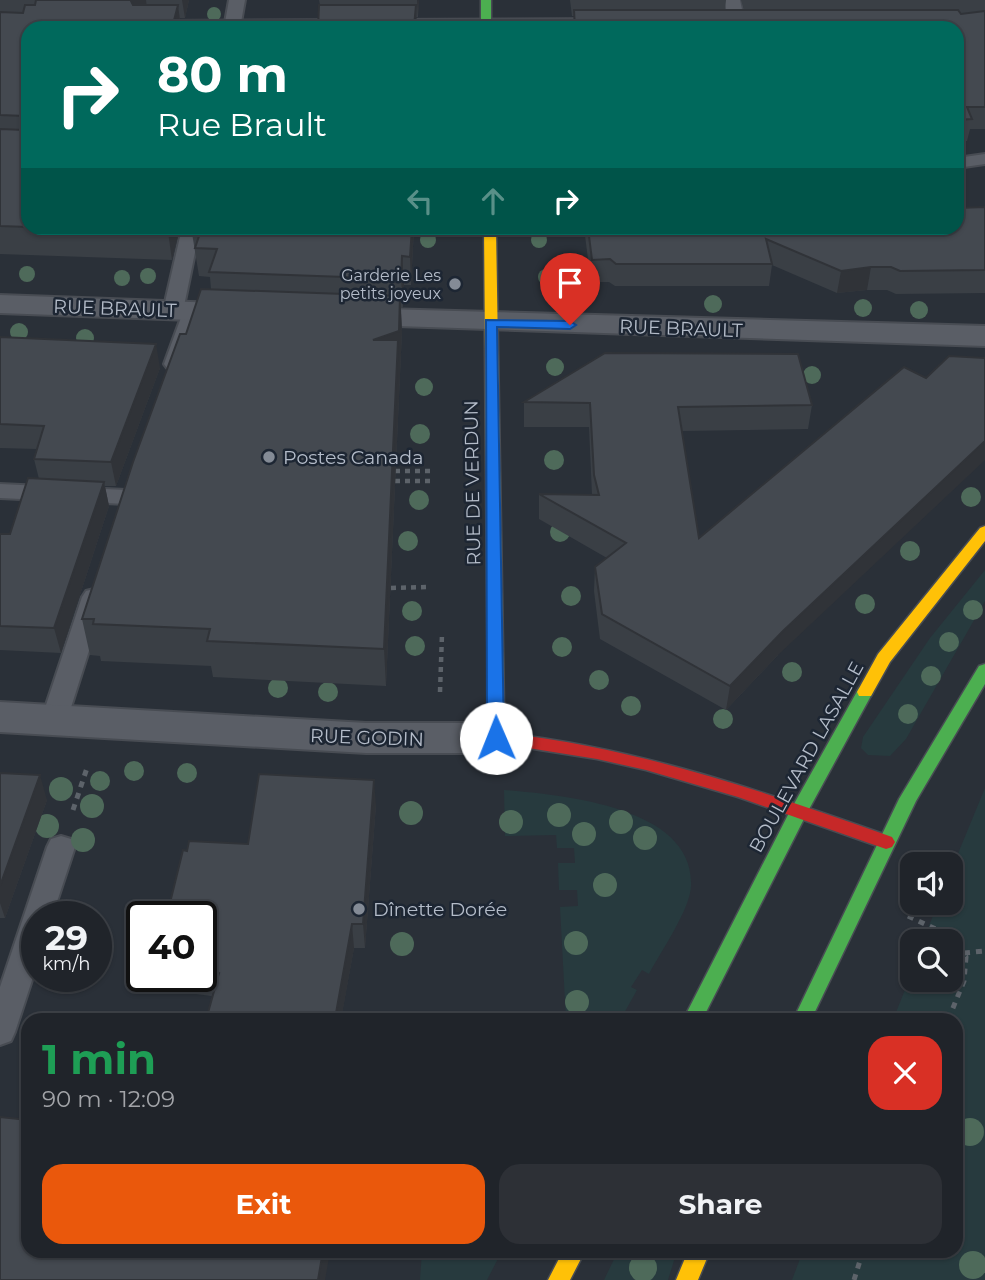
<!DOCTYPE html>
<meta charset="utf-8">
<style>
:root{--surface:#20242a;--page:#2d3036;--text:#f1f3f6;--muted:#a2a4a8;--line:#3d4147;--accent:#ea580c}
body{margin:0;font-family:Montserrat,sans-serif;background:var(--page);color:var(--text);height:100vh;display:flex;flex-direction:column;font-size:26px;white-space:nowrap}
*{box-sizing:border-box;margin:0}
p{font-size:23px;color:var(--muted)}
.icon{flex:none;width:38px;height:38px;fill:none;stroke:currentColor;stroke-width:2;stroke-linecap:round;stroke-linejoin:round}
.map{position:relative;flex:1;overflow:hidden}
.panel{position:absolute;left:21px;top:1013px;width:942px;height:245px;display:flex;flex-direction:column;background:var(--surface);border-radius:21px;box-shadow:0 2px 5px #0004,0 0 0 2px var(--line)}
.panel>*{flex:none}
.top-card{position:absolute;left:21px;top:21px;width:943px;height:214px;border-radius:21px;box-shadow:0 2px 5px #0004,0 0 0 2px var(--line);background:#00695c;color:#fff;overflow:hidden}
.buttons{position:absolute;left:900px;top:852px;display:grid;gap:14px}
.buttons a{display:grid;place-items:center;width:63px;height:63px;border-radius:14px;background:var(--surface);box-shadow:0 2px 5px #0004,0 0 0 2px var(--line);font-size:35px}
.speed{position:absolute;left:21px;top:901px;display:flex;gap:14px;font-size:35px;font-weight:700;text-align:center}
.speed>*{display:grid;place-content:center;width:91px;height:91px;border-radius:50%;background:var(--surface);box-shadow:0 2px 5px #0004,0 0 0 2px var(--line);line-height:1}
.speed small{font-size:18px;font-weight:400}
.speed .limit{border:4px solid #111;border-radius:10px;background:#fff;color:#111}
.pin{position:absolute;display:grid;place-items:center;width:60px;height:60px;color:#fff;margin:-72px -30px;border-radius:50% 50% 50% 0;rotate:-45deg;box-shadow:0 0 7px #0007}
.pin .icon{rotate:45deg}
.me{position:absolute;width:77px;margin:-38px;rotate:359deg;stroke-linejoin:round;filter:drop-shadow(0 0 5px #0008)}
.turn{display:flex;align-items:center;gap:24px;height:147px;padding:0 21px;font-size:32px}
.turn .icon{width:91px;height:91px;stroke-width:2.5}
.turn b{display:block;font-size:49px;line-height:60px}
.lanes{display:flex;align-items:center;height:66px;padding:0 21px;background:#0003;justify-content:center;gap:35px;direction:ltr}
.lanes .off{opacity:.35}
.round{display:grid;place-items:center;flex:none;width:74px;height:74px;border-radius:21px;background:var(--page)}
.overview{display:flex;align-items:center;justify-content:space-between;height:119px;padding:0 21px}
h1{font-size:42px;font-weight:700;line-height:52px;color:#1e9e55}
.button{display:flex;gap:14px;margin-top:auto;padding:14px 21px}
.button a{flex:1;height:80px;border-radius:21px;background:var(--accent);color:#fff;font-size:28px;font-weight:700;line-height:80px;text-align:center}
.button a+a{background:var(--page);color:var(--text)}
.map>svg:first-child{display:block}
.green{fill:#273a3e}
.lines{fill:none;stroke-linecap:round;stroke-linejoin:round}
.lane-casing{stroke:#484c53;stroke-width:4}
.street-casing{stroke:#484c53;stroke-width:4}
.fast-casing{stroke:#484c53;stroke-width:3}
.slow-casing{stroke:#484c53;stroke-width:3}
.jam-casing{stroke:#484c53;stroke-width:3}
.path-far1{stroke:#5d636a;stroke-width:4.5;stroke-dasharray:5 5;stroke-linecap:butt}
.path{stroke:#5d636a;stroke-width:5;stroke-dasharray:6 6;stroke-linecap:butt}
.lane{fill:#5a5e66;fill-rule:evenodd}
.street{fill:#5a5e66;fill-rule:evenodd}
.fast{fill:#4caf50;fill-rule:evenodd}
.slow{fill:#ffc107;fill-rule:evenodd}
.jam{fill:#c62828;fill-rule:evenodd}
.tree{fill:#4e6a5a}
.wall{fill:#3a3f45}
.shaded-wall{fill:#303338}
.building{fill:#444950;stroke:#303338;stroke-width:2}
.route{fill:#1a73e8;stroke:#114b97;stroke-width:2}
.poi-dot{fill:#848b96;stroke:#1d2633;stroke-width:2.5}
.labels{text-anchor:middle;stroke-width:5;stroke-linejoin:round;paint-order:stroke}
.far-poi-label{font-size:16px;fill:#b4bcc9;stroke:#1d2633;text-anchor:end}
.street-label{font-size:19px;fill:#b4bcc9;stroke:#1d2633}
.poi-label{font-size:19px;fill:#b4bcc9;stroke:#1d2633;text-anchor:start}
</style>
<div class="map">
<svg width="985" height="1280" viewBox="0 0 985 1280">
<rect width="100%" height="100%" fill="#2a3038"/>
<path class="green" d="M 985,570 L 985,601 L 906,739 L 890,756 L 868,755 L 861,748 L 863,737 L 930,638 Z
M 985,788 L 985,1280 L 792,1280 L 803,1251 L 956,1251 L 956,1020 L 893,1020 L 912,972 L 912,980 L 950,980 L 950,942 L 923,941 L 938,903 L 950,903 L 950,873 Z
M 504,790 C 560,795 695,806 691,886 C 690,910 661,951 649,974 L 642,970 L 631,987 L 637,990 L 623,1015 L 625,1020 L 566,1020 L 560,907 L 578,906 L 577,890 L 559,890 L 558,863 L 575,863 L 574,848 L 557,848 L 556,835 L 505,836 Z
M 422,1251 L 502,1251 L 487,1280 L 420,1280 Z
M 618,1251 L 677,1251 L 668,1280 L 604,1280 Z"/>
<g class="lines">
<g class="lane-casing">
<path id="lane" d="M 229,0 L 245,0 L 240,28 L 224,28 Z
M 724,0 L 740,0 L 746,28 L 730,28 Z
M 985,154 L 985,164 L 957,168 L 957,158 Z
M 182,228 L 200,228 L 183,311 L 173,317 L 163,311 Z
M 193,306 L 203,312 L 184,364 L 181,368 L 167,368 L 164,364 L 183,312 Z
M 0,484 L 126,490 L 134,492 L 137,497 L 134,502 L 126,504 L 0,498 Z
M 94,589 L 102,591 L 106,597 L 67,720 L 63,727 L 54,729 L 45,727 L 41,720 L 82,597 L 86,591 Z
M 61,836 L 71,839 L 75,847 L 52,917 L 37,917 L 37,965 L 15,1032 L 11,1041 L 0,1045 L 0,987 L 47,847 L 51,839 Z"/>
</g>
<g class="street-casing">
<path id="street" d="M 626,19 L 635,21 L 637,28 L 137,28 L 140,23 L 149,21 Z
M 0,295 L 246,304 L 257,306 L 262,313 L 257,320 L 246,322 L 0,313 Z
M 348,308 L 985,326 L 985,346 L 337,324 L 332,317 L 337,310 Z
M 0,702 L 366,723 L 496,723 L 510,727 L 516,738 L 510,749 L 496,753 L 366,753 L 0,732 Z"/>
</g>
<g class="fast-casing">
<path id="fast" d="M 481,0 L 491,0 L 491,28 L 481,28 Z
M 985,664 L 985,684 L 916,801 L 811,1020 L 793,1020 L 899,799 L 979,666 Z
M 865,686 L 871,688 L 873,692 L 807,813 L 702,1020 L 683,1020 L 790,811 L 859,688 Z"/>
</g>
<g class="slow-casing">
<path id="slow" d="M 484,228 L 496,228 L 504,711 L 502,715 L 490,715 L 488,711 Z
M 985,526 L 985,541 L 890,662 L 871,696 L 859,696 L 857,692 L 878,654 L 980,528 Z
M 563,1251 L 585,1251 L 570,1280 L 548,1280 Z
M 688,1251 L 710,1251 L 698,1280 L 676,1280 Z"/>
</g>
<g class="jam-casing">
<path id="jam" d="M 496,705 L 502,707 L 504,711 L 504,733 C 639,748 765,792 892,837 L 895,842 L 892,847 L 886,849 L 738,797 L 646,770 L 597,759 L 490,742 C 486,734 486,715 490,707 Z"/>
</g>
<path class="path-far1" d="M 395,471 L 434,471
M 395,481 L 434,481
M 391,588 L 430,587
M 440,692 L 442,634"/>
<path class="path" d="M 73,810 L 87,768
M 908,916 L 946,934 L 966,957 L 964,981 L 948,1020
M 964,953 L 985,951
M 854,1280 L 863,1251"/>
<use href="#lane" class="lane"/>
<use href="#street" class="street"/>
<use href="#fast" class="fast"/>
<use href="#slow" class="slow"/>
<use href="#jam" class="jam"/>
</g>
<g class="tree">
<circle cx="214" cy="14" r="7"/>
<circle cx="428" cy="240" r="8"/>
<circle cx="539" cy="240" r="8"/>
<circle cx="27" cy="274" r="8"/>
<circle cx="148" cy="276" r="8"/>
<circle cx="546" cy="277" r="8"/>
<circle cx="122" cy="278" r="8"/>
<circle cx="578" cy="299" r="9"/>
<circle cx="713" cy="304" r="9"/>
<circle cx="863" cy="308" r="9"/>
<circle cx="919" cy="310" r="9"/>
<circle cx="19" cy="332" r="9"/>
<circle cx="85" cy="338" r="9"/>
<circle cx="555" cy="367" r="9"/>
<circle cx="812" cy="375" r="9"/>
<circle cx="424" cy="387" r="9"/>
<circle cx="420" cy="434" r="10"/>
<circle cx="554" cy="460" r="10"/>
<circle cx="971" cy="497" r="10"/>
<circle cx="419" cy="500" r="10"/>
<circle cx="560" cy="532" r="10"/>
<circle cx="408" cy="541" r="10"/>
<circle cx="910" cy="551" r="10"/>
<circle cx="571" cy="596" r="10"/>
<circle cx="865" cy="604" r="10"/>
<circle cx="973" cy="610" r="10"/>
<circle cx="412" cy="611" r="10"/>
<circle cx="949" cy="642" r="10"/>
<circle cx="415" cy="646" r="10"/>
<circle cx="562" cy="647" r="10"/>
<circle cx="792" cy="672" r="10"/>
<circle cx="931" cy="676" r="10"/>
<circle cx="599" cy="680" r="10"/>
<circle cx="278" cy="688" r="10"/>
<circle cx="328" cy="692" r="10"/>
<circle cx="631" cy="706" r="10"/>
<circle cx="908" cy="714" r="10"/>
<circle cx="723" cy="719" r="10"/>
<circle cx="134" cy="771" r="10"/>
<circle cx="187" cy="773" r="10"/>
<circle cx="100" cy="781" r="10"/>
<circle cx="61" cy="789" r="12"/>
<circle cx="92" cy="806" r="12"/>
<circle cx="411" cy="813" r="12"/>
<circle cx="559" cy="815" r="12"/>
<circle cx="511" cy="822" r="12"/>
<circle cx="621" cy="822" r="12"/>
<circle cx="47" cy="826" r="12"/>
<circle cx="584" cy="834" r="12"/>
<circle cx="645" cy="838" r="12"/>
<circle cx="83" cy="840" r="12"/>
<circle cx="605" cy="885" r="12"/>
<circle cx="576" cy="943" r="12"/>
<circle cx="402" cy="944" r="12"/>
<circle cx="577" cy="1002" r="12"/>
<circle cx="970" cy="1132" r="14"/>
<circle cx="973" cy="1265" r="14"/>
<circle cx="643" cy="1268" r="14"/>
</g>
<path class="wall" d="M 0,0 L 189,0 L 185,18 L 180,18 L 181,28 L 28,28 L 180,228 L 172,260 L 0,254 Z
M 319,0 L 419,0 L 418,17 L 416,17 L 417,27 L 320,5 Z
M 570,0 L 726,0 L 725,10 L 744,10 L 741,0 L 985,0 L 985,129 L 970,129 L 967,141 L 957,141 L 957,28 L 573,28 L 574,16 L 572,16 Z
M 985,207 L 985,293 L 896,294 L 887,290 L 867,290 L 837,293 L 772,265 L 769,286 L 615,286 L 609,282 L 591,282 L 584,228 L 957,228 Z
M 193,228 L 414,228 L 411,285 L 404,285 L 403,308 L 401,308 L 402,331 L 386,686 L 213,677 L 211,666 L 101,661 L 100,656 L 90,655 L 82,619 L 186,334 L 211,289 L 210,277 L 199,276 L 192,233 Z
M 0,337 L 160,368 L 116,486 L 105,486 L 109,506 L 61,653 L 0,650 L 0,534 L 10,534 L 39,479 L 34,459 L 37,449 L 0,448 Z
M 524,402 L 812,405 L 808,429 L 682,431 L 699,538 L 778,655 L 726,710 L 600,639 L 594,591 L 595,567 L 607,558 L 539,519 L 539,494 L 592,495 L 589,427 L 524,427 Z
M 0,773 L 47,800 L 5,918 L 0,918 Z
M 376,805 L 365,948 L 354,948 L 342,1013 L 196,994 L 192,976 L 201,976 L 201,917 L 168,917 L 167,915 L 187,851 L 248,844 Z"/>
<path class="shaded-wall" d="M 131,0 L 146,0 L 148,18 L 139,20 L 131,1 Z
M 182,0 L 189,0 L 185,18 Z
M 417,0 L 419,0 L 418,17 Z
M 178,5 L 181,28 L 172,28 Z
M 416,5 L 417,28 L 414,27 Z
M 169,228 L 180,228 L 172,260 L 168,232 Z
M 412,228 L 414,228 L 411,285 L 410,257 Z
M 402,256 L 404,285 L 403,308 L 401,279 Z
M 871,267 L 867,290 L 837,293 L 841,271 Z
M 400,296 L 402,331 L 386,686 L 384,649 L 373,340 Z
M 156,344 L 160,368 L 116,486 L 111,462 Z
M 985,441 L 985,460 L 778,655 L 726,710 L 730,686 L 783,631 Z
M 104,482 L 109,506 L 61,653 L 54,628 Z
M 40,775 L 47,800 L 5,918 L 0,903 L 0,886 Z
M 374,780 L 376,805 L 365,948 L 363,924 Z
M 352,924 L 354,948 L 341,1020 L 336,1013 Z
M 323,1251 L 340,1251 L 329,1258 L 325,1280 L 318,1280 Z"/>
<path class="building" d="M 36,0 L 131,0 L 131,1 L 133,5 L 178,5 L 172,28 L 28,28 L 28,227 L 0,226 L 0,129 L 24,130 L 24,116 L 0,115 L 0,12 L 23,13 L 25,5 L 35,5 Z
M 319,5 L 416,5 L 414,27 L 419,28 L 318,28 Z
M 574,10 L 958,10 L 961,14 L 985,11 L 985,107 L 967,107 L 972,119 L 957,120 L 957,28 L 575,28 Z
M 985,207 L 985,270 L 900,271 L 891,267 L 871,267 L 841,271 L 766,239 L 772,264 L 616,264 L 610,259 L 592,260 L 588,228 L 957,228 L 957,208 Z
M 42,228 L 169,228 L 168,232 Z
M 193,228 L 412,228 L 410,257 L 402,256 L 401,279 L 209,272 L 217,249 L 195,248 L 200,233 L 192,233 Z
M 201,289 L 400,296 L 399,331 L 373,340 L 398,340 L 384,649 L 207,641 L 210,629 L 93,624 L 94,619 L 82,619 L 133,462 L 180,334 L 186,334 Z
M 0,337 L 156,344 L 111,462 L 34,459 L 44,426 L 0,424 Z
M 605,353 L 798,354 L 812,405 L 678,407 L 699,538 L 904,367 L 926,378 L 949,356 L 985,358 L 985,441 L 783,631 L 730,686 L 602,614 L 595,567 L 626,543 L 539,494 L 599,495 L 594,475 L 590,403 L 524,402 Z
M 28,478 L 104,482 L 54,628 L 0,626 L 0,534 L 10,534 Z
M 0,773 L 40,775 L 0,886 Z
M 259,774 L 374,780 L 363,924 L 352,924 L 336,1013 L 363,1015 L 363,1020 L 206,1020 L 219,973 L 201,971 L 201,931 L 205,916 L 167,915 L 183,850 L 187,851 L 189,841 L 248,844 Z
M 0,1117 L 28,1120 L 28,1251 L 323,1251 L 318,1280 L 0,1280 Z"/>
<path class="route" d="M 486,320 L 570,321 L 576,325 L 570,329 L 497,327 L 504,738 L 496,744 L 487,738 Z"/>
<g class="poi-dot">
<circle cx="455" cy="284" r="7"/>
<circle cx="269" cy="457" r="7"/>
<circle cx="359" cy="909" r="7"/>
</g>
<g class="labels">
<g class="far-poi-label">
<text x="441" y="281">Garderie Les<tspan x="441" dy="18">petits joyeux</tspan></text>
</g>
<g class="street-label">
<text transform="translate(115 308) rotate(2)" y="7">RUE BRAULT</text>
<text transform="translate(681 328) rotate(2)" y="7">RUE BRAULT</text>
<text transform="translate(472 483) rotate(-91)" y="7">RUE DE VERDUN</text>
<text transform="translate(367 737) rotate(2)" y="7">RUE GODIN</text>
<text transform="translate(806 757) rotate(-61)" y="7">BOULEVARD LASALLE</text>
</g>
<g class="poi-label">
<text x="283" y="464">Postes Canada</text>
<text x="373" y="916">Dînette Dorée</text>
</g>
</g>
</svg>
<div class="buttons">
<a><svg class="icon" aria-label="sound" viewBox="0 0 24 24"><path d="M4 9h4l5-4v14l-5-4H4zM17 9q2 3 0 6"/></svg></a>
<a><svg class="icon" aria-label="search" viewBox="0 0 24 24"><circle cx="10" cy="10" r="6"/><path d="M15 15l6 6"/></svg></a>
</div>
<div class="speed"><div>29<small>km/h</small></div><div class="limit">40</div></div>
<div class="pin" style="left:570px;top:325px;background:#d93025"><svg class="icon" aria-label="arrive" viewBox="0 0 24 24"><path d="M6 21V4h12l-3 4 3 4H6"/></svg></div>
<svg class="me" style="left:496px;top:738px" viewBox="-20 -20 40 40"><circle r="19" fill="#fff"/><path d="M0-13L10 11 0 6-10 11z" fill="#1a73e8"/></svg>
<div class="top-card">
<div class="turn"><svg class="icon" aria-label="right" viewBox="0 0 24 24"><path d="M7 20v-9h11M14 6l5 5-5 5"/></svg><div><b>80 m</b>Rue Brault</div></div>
<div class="lanes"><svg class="icon off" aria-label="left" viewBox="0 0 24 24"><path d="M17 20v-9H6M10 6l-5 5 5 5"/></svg><svg class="icon off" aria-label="ahead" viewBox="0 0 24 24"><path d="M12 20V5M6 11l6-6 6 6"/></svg><svg class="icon" aria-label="right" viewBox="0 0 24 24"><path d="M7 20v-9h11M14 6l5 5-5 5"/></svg></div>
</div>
<section class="panel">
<div class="overview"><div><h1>1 min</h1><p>90 m · 12:09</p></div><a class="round" style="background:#d93025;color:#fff"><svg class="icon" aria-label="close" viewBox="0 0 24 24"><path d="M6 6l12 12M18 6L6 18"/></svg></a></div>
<div class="button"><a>Exit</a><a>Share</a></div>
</section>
</div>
